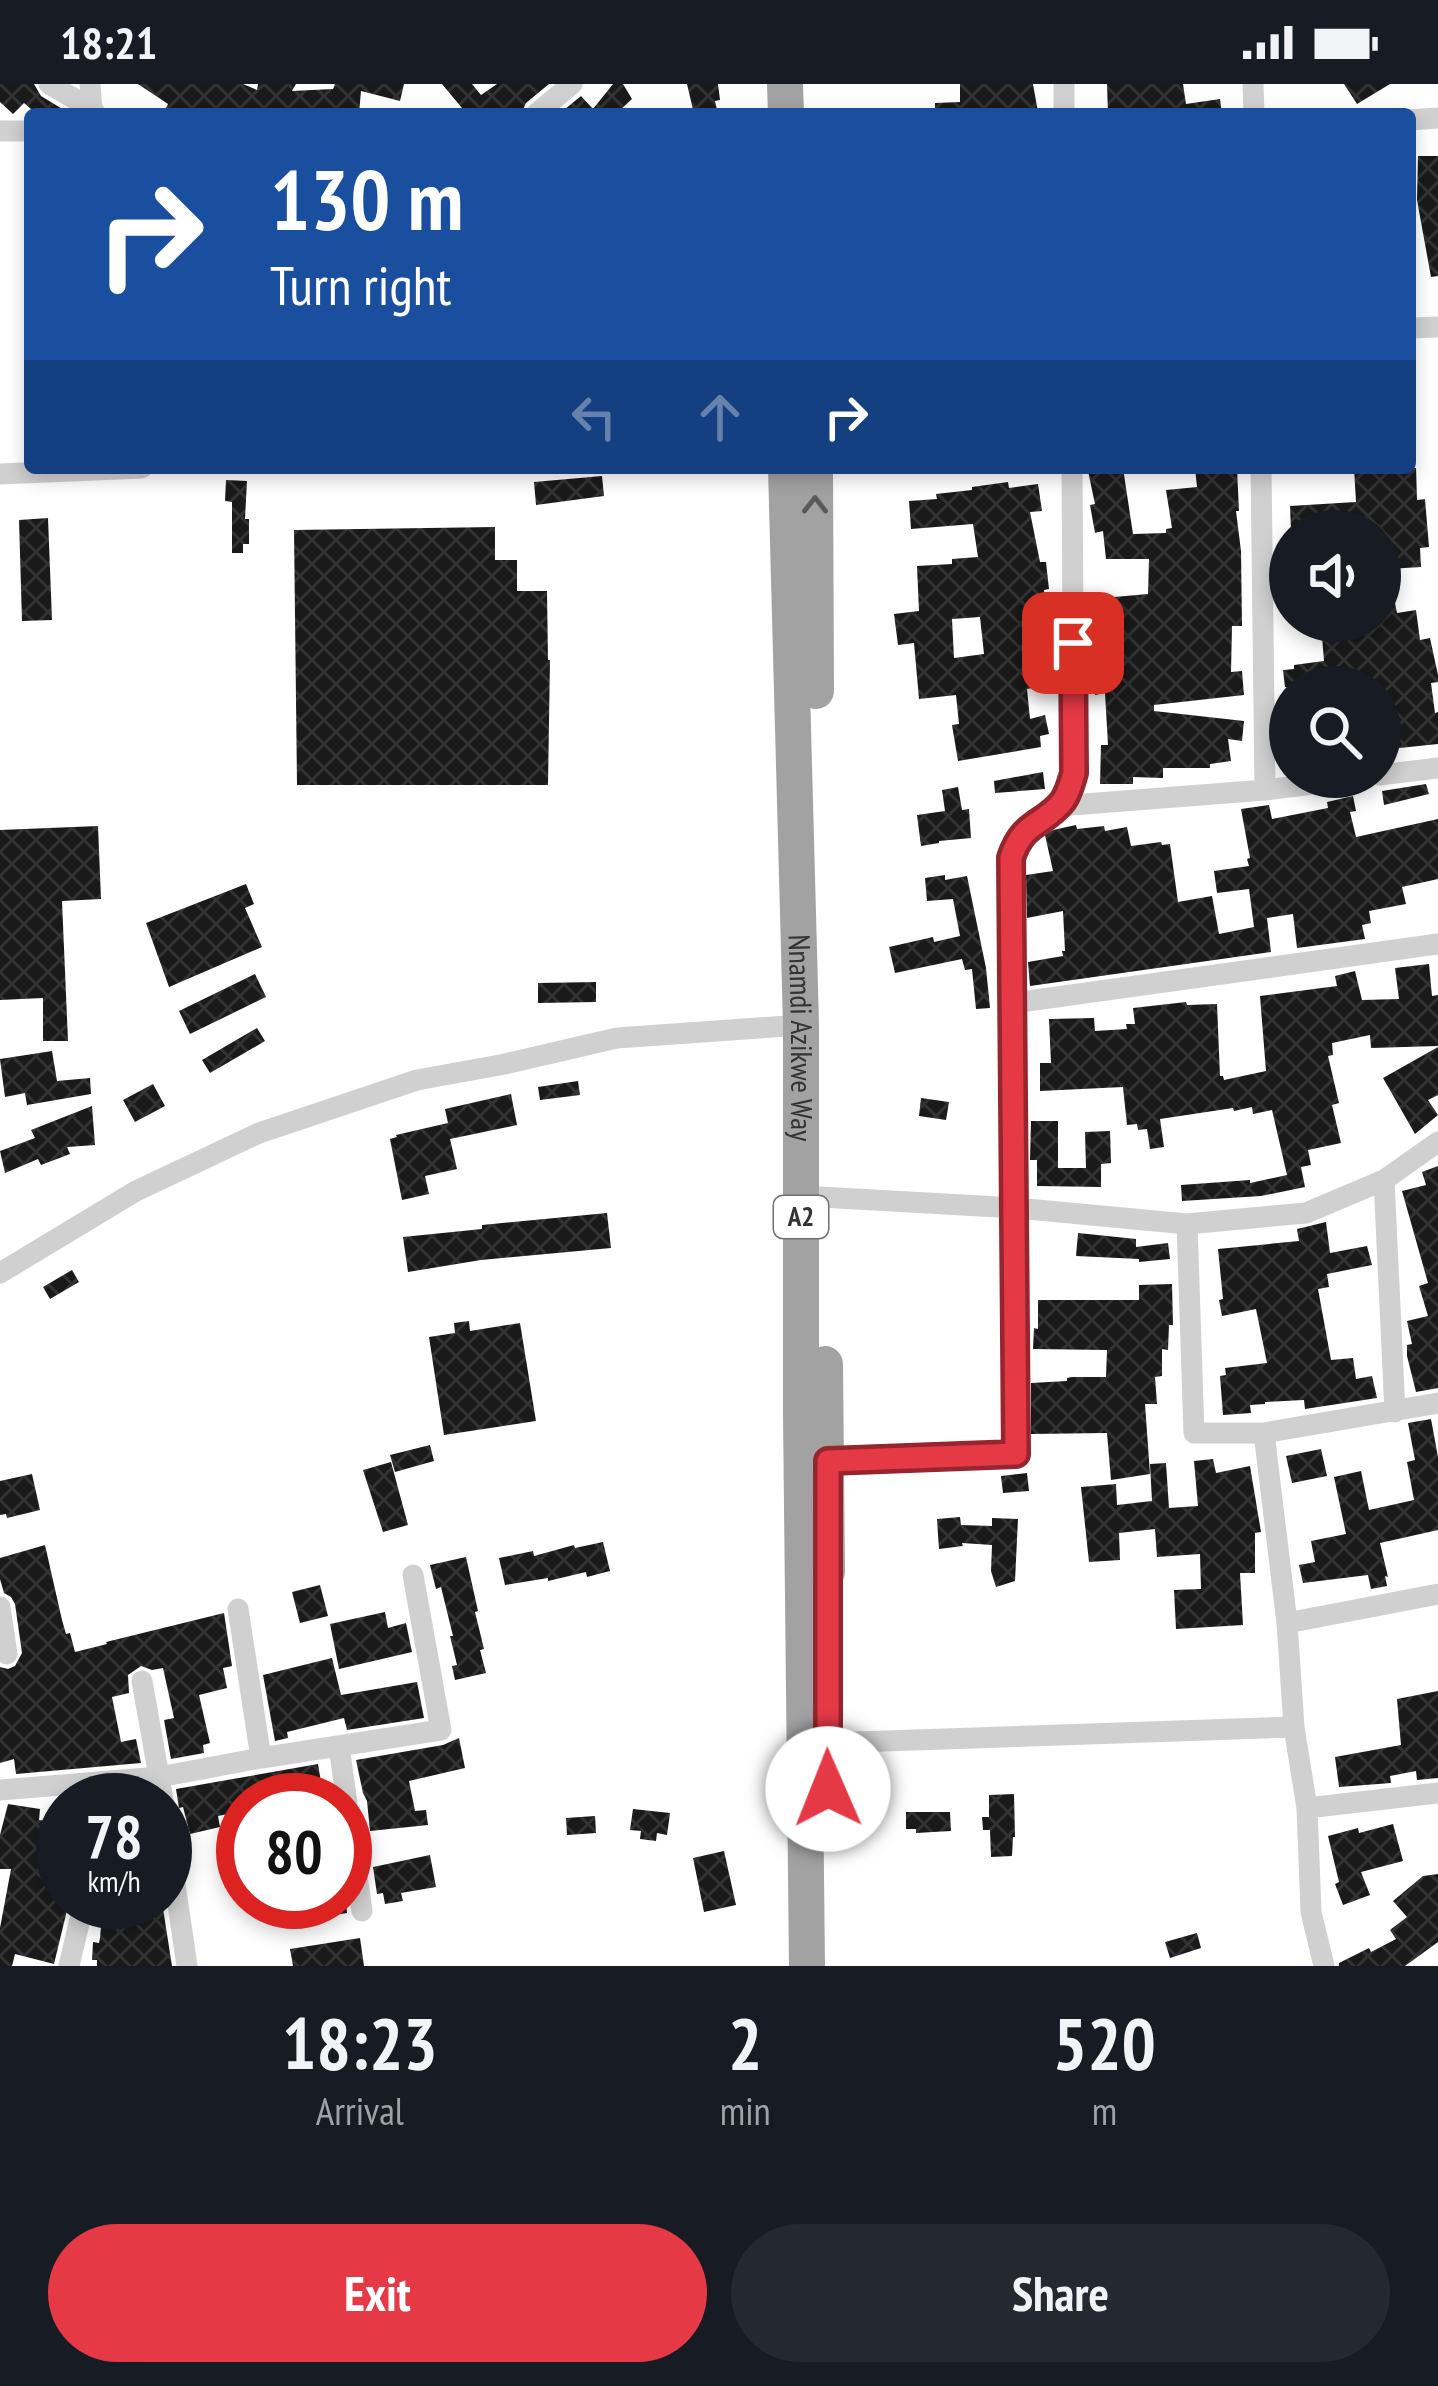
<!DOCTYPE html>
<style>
:root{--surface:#171b24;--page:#242831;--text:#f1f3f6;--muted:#9ea1a6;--accent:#e63946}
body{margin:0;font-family:"PT Sans Narrow",sans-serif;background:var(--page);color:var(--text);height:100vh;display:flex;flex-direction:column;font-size:45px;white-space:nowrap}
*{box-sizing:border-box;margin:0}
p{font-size:39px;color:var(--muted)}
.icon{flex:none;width:66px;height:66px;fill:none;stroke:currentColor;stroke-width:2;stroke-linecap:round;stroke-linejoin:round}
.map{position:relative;height:1882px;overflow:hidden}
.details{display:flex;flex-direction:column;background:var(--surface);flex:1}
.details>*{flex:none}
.banner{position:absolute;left:24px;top:24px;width:1392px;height:366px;border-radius:12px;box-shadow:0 6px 18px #0003;background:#1a4fa0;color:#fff;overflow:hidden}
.tools{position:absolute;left:1269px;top:426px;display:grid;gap:24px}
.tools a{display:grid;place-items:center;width:132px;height:132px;border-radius:50%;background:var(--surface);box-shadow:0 6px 18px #0003;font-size:60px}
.speed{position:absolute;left:36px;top:1689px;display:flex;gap:24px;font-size:60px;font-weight:700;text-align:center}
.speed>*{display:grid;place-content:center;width:156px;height:156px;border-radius:50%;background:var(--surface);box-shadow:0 6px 18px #0003;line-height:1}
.speed small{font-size:30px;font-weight:400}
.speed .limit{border:18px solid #d22;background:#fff;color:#111}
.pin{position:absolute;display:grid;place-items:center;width:102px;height:102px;color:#fff;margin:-51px;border-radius:24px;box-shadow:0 6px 18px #0006}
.me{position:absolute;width:132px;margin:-66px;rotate:359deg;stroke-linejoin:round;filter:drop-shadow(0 0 9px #0008)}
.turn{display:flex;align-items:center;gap:42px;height:252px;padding:0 48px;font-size:54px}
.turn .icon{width:156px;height:156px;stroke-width:2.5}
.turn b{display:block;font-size:84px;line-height:102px}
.lanes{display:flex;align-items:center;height:114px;padding:0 48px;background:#0003;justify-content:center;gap:60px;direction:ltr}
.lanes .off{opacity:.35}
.eta{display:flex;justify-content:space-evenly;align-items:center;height:204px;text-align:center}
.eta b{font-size:72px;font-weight:800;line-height:84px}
.cta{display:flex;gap:24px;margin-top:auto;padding:24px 48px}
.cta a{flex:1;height:138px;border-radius:72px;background:var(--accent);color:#fff;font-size:48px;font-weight:800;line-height:138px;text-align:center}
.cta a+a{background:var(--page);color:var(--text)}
.status{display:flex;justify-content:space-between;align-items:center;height:84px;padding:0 60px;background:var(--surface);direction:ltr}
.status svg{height:33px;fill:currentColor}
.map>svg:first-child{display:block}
.building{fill:url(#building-cross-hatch);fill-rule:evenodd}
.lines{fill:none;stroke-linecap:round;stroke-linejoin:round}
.minor{stroke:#d0d0d0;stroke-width:21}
.trunk{stroke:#a2a2a2;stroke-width:36}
.oneway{stroke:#5a5a5a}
.route-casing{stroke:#96252e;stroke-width:30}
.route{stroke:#e63946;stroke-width:21}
.labels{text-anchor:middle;stroke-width:12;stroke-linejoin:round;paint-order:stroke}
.shield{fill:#fff;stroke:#707070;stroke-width:3}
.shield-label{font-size:27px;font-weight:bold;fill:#333}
.street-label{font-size:30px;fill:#333;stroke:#fff}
</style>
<div class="status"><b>18:21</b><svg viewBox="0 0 49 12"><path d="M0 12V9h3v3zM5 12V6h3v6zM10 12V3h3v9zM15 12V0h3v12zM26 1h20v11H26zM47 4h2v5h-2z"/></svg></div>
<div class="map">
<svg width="1438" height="1882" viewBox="0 0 1438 1882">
<defs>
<pattern id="building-cross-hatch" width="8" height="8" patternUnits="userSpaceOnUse" patternTransform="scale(3)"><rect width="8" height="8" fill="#1a1a1a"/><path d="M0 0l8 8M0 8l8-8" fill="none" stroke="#333"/></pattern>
</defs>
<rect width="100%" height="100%" fill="#fff"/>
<path class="building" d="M 0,0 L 34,0 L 41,12 L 64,26 L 61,30 L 37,30 L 24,19 L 13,30 L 0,18 Z
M 138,0 L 243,0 L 257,6 L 258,0 L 296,0 L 292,7 L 333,5 L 335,0 L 404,0 L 400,17 L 361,7 L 359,30 L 325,28 L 302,30 L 163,30 L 168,20 Z
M 442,0 L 472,0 L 481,11 L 497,0 L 549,0 L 526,19 L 521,30 L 467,30 Z
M 613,0 L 623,0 L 632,15 L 616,30 L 559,30 L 581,12 L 593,25 Z
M 687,0 L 718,0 L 720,16 L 715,17 L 718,30 L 694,30 Z
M 960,0 L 1033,0 L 1038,28 L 935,30 L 935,19 L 960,18 Z
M 1107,0 L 1183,0 L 1186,20 L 1220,15 L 1222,30 L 1108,30 Z
M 1344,0 L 1390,0 L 1357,20 Z
M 1418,72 L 1438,72 L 1438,192 L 1431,193 L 1417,116 Z
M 1103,384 L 1123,384 L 1133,450 L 1166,449 L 1166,445 L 1172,444 L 1166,406 L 1197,403 L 1195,384 L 1237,384 L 1239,427 L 1236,427 L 1241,467 L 1242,542 L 1232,542 L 1231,588 L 1242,587 L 1244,611 L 1154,621 L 1154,627 L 1244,637 L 1242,657 L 1228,655 L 1231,677 L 1210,680 L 1210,684 L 1163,684 L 1163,694 L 1133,693 L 1133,700 L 1100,700 L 1101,661 L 1108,661 L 1105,609 L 1095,611 L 1091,586 L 1104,584 L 1102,549 L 1106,549 L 1103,514 L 1148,510 L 1149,475 L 1106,475 L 1103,447 L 1095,449 L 1090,421 L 1095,420 L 1088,387 Z
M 1354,384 L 1416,384 L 1417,416 L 1425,415 L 1429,463 L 1420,464 L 1421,483 L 1388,485 L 1397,529 L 1416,526 L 1420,556 L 1430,554 L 1438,591 L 1438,598 L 1431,599 L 1435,629 L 1438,628 L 1438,660 L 1380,666 L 1380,603 L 1285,603 L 1283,586 L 1294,585 L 1294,581 L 1324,577 L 1321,540 L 1380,537 L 1380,447 L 1291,447 L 1290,422 L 1356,418 Z
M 602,392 L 604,412 L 536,421 L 534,398 Z
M 226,396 L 247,397 L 245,435 L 249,435 L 249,460 L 243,460 L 243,469 L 232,469 L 232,418 L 225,417 Z
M 1008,398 L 1009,404 L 1038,400 L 1042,427 L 1030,428 L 1040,478 L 1046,478 L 1049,505 L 1044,506 L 1047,535 L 1042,535 L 1049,601 L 1027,605 L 1030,635 L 1045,631 L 1049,650 L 1040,652 L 1041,663 L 958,677 L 952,641 L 959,640 L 956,611 L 919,615 L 914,559 L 898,561 L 894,530 L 919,527 L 917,482 L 952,480 L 952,475 L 978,473 L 973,440 L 911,445 L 909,417 L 937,415 L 936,410 L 972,406 L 972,403 ZM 980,533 L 984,570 L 954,574 L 952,535 Z
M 48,434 L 52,536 L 22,537 L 19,436 Z
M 495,443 L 495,476 L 517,476 L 517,507 L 547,507 L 548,576 L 550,576 L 548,701 L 297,701 L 294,446 Z
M 1290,464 L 1290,508 L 1279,509 L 1277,465 Z
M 1043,688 L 1045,705 L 995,709 L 994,697 Z
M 1426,700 L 1429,710 L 1384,721 L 1382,707 Z
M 958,703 L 962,726 L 969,725 L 971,754 L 939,757 L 939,759 L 921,762 L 917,731 L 945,727 L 942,706 Z
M 1353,712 L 1356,727 L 1350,728 L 1356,753 L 1438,735 L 1438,795 L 1402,803 L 1406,820 L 1369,827 L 1371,839 L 1362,841 L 1365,855 L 1297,864 L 1293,830 L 1267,834 L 1271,868 L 1030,902 L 1028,878 L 1063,872 L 1062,867 L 1065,867 L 1063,827 L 1027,834 L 1026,791 L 1053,787 L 1045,751 L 1053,746 L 1076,741 L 1077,745 L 1104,742 L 1105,747 L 1127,743 L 1131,762 L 1161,758 L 1162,761 L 1170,760 L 1178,818 L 1212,812 L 1219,850 L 1254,843 L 1249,805 L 1217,809 L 1214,787 L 1249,782 L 1247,775 L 1250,774 L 1241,725 L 1269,721 L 1272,735 L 1328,724 L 1327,718 Z
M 98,742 L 101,815 L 62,817 L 68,957 L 43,957 L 43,914 L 0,916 L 0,746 Z
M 945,791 L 945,796 L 967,792 L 986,884 L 990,924 L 976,925 L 972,885 L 965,886 L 962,875 L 895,889 L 889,863 L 933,853 L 934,858 L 960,852 L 953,815 L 927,817 L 925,794 Z
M 246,800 L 254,820 L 245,824 L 262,863 L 169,903 L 146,839 Z
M 1429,880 L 1432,912 L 1438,911 L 1438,962 L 1371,964 L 1370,951 L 1332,959 L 1333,971 L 1328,972 L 1339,1019 L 1332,1021 L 1341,1059 L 1308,1066 L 1311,1081 L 1301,1083 L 1305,1103 L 1261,1112 L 1182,1117 L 1181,1101 L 1250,1096 L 1250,1099 L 1287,1091 L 1272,1026 L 1253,1030 L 1252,1023 L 1234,1027 L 1233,1024 L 1160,1035 L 1164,1063 L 1150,1065 L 1147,1045 L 1138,1046 L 1137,1040 L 1127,1041 L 1123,1003 L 1040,1007 L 1040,979 L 1051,979 L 1049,935 L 1094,934 L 1095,947 L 1127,945 L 1126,940 L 1135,940 L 1133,924 L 1186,918 L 1187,921 L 1217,920 L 1220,992 L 1223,992 L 1224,996 L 1266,987 L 1260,912 L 1337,902 L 1335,892 L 1355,887 L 1362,916 L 1399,915 L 1395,884 Z
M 255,890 L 266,913 L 190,950 L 179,927 Z
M 596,898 L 596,918 L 538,919 L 538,899 Z
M 257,944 L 265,957 L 210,989 L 202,976 Z
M 1438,963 L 1438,1011 L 1428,1016 L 1438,1031 L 1415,1050 L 1383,994 Z
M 52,967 L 57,997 L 90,994 L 91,1010 L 27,1021 L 25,1009 L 5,1013 L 0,975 Z
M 578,997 L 580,1011 L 540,1016 L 538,1003 Z
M 153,1000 L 165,1022 L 135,1038 L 123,1016 Z
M 511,1010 L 517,1041 L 450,1055 L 457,1085 L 425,1092 L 429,1110 L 402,1116 L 390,1055 L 397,1053 L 396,1051 L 448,1039 L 445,1025 Z
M 921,1014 L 949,1018 L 946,1036 L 919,1032 Z
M 92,1022 L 95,1061 L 67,1063 L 70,1070 L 41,1081 L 38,1075 L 5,1089 L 0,1067 L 35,1054 L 31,1046 Z
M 1031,1037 L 1058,1037 L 1058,1084 L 1086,1084 L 1085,1048 L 1110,1047 L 1111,1079 L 1101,1080 L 1101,1103 L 1037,1102 L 1037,1076 L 1030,1076 Z
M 1438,1082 L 1438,1304 L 1416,1308 L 1407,1272 L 1407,1261 L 1412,1260 L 1407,1237 L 1428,1232 L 1419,1202 L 1428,1199 L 1402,1107 L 1426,1101 L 1422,1088 Z
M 607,1129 L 611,1164 L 481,1176 L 408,1188 L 403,1153 L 482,1145 L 482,1141 Z
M 1326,1138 L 1330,1169 L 1367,1162 L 1372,1181 L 1327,1190 L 1329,1203 L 1318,1205 L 1331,1276 L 1353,1274 L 1356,1295 L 1372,1292 L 1377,1314 L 1305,1325 L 1304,1316 L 1265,1318 L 1265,1320 L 1250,1321 L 1251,1329 L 1223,1331 L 1220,1292 L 1226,1291 L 1225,1284 L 1267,1279 L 1256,1225 L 1222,1232 L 1219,1216 L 1223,1215 L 1218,1165 L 1299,1157 L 1297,1145 Z
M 1078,1149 L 1136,1155 L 1136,1163 L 1168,1159 L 1170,1175 L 1139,1178 L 1139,1175 L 1076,1172 Z
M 72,1186 L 79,1198 L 50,1215 L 43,1203 Z
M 1172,1200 L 1173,1241 L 1169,1241 L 1168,1266 L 1162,1265 L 1162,1292 L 1155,1293 L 1157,1320 L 1145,1320 L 1150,1390 L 1111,1396 L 1107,1349 L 1031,1350 L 1031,1299 L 1067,1297 L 1067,1294 L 1072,1293 L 1106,1293 L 1107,1266 L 1033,1265 L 1034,1244 L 1038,1245 L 1038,1216 L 1139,1216 L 1139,1201 Z
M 469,1237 L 470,1247 L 520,1239 L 536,1337 L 444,1351 L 429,1253 L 455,1249 L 454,1239 Z
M 1431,1335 L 1438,1373 L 1438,1446 L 1380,1459 L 1388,1493 L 1385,1492 L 1387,1502 L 1371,1505 L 1368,1491 L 1303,1499 L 1299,1481 L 1315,1478 L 1311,1457 L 1346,1450 L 1334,1393 L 1361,1387 L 1369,1426 L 1414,1416 L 1407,1378 L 1415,1376 L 1408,1339 Z
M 430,1361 L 434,1377 L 395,1388 L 390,1371 Z
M 1321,1365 L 1327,1392 L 1292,1399 L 1286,1372 Z
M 1213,1375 L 1216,1389 L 1250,1382 L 1261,1448 L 1255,1449 L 1255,1489 L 1240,1489 L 1243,1541 L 1176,1545 L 1174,1506 L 1201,1505 L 1200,1470 L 1157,1473 L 1155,1445 L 1119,1449 L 1120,1476 L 1089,1478 L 1081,1403 L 1116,1400 L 1117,1421 L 1152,1417 L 1150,1380 L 1166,1379 L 1169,1424 L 1198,1422 L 1194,1377 Z
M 391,1378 L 408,1441 L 383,1448 L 363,1386 Z
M 1027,1389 L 1029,1407 L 1003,1409 L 1001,1392 Z
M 32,1390 L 40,1426 L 7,1434 L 6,1430 L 0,1431 L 0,1397 Z
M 960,1433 L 961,1441 L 992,1442 L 992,1434 L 1018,1435 L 1015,1497 L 996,1503 L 991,1487 L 992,1461 L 962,1459 L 963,1462 L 939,1465 L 937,1435 Z
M 603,1458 L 610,1487 L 587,1493 L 586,1488 L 548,1497 L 548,1494 L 505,1501 L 499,1474 L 533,1467 L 534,1472 L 574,1461 L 575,1464 Z
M 45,1461 L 62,1536 L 66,1550 L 70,1549 L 75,1568 L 107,1560 L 106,1558 L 224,1529 L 232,1582 L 223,1584 L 227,1604 L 199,1611 L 210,1659 L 203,1661 L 204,1669 L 171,1675 L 164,1636 L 174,1634 L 163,1584 L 152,1586 L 141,1582 L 128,1591 L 129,1609 L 112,1613 L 121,1658 L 136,1655 L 141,1679 L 16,1690 L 14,1675 L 0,1679 L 0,1583 L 8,1585 L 15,1582 L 22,1569 L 15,1520 L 11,1513 L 4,1509 L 0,1495 L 0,1474 Z
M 466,1473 L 478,1527 L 475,1528 L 484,1565 L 480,1566 L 486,1589 L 455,1596 L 452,1582 L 457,1581 L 450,1552 L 453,1552 L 441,1503 L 436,1505 L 430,1481 Z
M 320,1501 L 328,1532 L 300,1539 L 292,1508 Z
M 385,1528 L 388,1544 L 406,1539 L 412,1568 L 339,1585 L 330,1540 Z
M 332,1574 L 341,1611 L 417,1598 L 424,1634 L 347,1646 L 344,1634 L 287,1648 L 288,1654 L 275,1657 L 263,1591 Z
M 1438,1607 L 1438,1694 L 1417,1696 L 1416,1687 L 1390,1692 L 1391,1699 L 1339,1703 L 1335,1673 L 1401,1661 L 1397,1615 Z
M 459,1654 L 465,1684 L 409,1697 L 415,1727 L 426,1726 L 428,1741 L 370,1747 L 367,1717 L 363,1709 L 356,1676 L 443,1661 Z
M 318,1680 L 324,1716 L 243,1716 L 243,1727 L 218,1732 L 220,1743 L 190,1750 L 183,1723 L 179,1724 L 176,1705 Z
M 1014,1710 L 1015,1753 L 1013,1753 L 1012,1772 L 991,1773 L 990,1746 L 983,1746 L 982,1733 L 989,1733 L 989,1711 Z
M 8,1720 L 40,1725 L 39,1736 L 63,1739 L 57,1779 L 63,1780 L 63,1818 L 69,1818 L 54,1880 L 15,1870 L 12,1882 L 0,1882 L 0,1844 L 11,1785 L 0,1785 L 0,1751 Z
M 633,1725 L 670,1729 L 667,1751 L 657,1749 L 656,1757 L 640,1755 L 641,1747 L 630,1746 Z
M 906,1728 L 950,1728 L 951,1747 L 916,1749 L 916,1745 L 906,1745 Z
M 595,1732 L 596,1749 L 567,1751 L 566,1734 Z
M 1393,1740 L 1403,1777 L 1361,1788 L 1370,1811 L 1343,1821 L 1335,1800 L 1339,1798 L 1328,1752 L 1358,1744 L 1359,1749 Z
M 724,1767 L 736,1821 L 704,1828 L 693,1774 Z
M 430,1771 L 436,1803 L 401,1809 L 403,1817 L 385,1820 L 383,1809 L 377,1810 L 373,1783 Z
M 1438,1790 L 1438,1858 L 1405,1882 L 1339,1882 L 1339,1879 L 1369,1864 L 1371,1868 L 1396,1855 L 1390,1846 L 1407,1833 L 1393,1817 L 1423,1792 Z
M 103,1818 L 162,1818 L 172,1882 L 97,1882 L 97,1876 L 92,1876 L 93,1858 L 99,1859 L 100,1854 Z
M 309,1818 L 346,1818 L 347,1829 L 312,1835 Z
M 1197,1849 L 1201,1864 L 1170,1874 L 1165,1858 Z
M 360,1854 L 364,1882 L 293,1882 L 290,1865 Z"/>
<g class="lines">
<path class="minor" d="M 49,0 L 92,25 L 96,30
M 90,0 L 92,25
M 1064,0 L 1064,30
M 1253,0 L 1254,30
M 536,30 L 572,0
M 1410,36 L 1438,34
M 0,47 L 30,47
M 1410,244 L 1438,243
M 1261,384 L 1265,706
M 0,390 L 142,384
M 1380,691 L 1438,684
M 1059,722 L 1265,706 L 1368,693
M 1014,919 L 1438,860
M 1384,1096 L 1395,1328
M 820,1113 L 1016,1124 L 1187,1140 L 1306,1129 L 1384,1096 L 1438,1058
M 1187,1140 L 1194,1349 L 1264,1349 L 1438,1319
M 0,1189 L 136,1107 L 259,1049 L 417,996 L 505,980 L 617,954 L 801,941
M 1264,1349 L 1287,1539 L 1294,1643 L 1307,1724 L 1438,1709
M 828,1377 L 1016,1370 L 1016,1124 L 1011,774 C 1023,737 1043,742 1063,717 C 1069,708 1071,699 1074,689 L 1072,384
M 0,1523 L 7,1570
M 238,1525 L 261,1674 L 441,1646 L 413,1491
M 1287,1539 L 1438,1510
M 142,1597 L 159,1693 L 261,1674
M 826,1659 L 1294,1643
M 339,1662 L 362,1827
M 0,1706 L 159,1693 L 163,1716
M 1307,1724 L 1311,1828 L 1324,1882
M 165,1732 L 187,1882
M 69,1882 L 84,1818"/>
<g class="trunk">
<path d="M 785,0 L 786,30"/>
<path id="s1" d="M 786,384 L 801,941 L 801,1330 L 807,1882"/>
<path d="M 815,384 L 816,607"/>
<path d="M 825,1280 L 827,1488"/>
</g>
</g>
<defs><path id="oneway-chevron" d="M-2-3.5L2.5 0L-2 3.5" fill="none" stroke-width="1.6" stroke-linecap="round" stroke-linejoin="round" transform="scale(3)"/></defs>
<use class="oneway" href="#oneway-chevron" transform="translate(815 421) rotate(-90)"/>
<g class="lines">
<g class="route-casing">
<path id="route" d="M 828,1705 L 828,1377 L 1016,1370 L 1011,774 C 1023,737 1043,742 1063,717 C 1069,708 1071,699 1074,689 L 1073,559"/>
</g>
<use href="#route" class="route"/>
</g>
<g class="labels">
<rect class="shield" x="774" y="1112" width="54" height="42" rx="9"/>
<g class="shield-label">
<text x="801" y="1142">A2</text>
</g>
<g class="street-label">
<text dy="10" stroke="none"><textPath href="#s1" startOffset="570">Nnamdi Azikwe Way</textPath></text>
</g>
</g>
</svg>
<div class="tools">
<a><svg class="icon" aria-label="sound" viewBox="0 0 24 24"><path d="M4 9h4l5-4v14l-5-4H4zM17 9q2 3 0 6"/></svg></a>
<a><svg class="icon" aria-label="search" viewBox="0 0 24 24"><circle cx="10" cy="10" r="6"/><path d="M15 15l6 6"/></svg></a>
</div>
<div class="speed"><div>78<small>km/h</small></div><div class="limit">80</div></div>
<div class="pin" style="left:1073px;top:559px;background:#d93025"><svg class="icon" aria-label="arrive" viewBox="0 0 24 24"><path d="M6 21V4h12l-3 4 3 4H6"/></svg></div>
<svg class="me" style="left:828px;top:1705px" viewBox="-20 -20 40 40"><circle r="19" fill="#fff"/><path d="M0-13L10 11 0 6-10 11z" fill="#e63946"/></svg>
<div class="banner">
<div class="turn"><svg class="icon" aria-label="right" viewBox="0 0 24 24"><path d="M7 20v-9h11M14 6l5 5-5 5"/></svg><div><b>130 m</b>Turn right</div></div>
<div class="lanes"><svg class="icon off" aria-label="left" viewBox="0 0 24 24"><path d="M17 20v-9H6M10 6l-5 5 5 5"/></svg><svg class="icon off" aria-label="ahead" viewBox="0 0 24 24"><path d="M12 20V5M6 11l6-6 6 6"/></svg><svg class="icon" aria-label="right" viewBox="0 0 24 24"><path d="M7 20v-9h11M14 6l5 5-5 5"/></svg></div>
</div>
</div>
<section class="details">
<div class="eta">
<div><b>18:23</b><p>Arrival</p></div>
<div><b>2</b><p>min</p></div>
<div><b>520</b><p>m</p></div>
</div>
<div class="cta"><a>Exit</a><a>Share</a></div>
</section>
